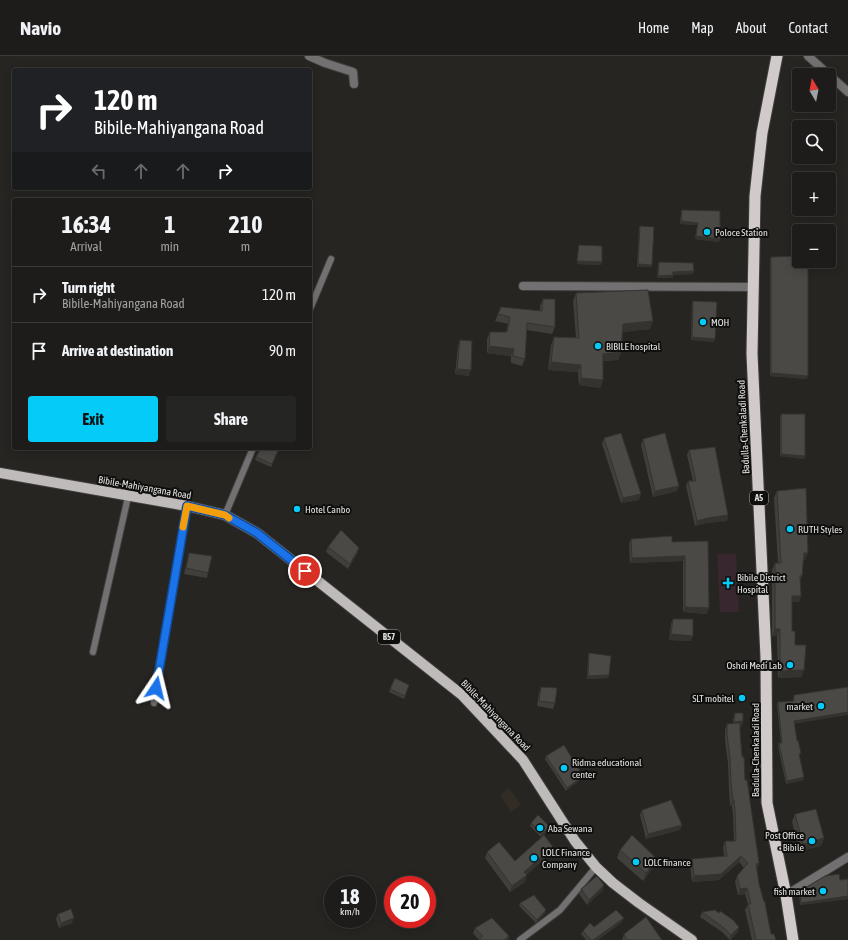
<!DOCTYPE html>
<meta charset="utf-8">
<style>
:root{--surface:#1d1c1a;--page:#252523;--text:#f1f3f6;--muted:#a0a1a2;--line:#3b3a39;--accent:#05cbf9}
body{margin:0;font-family:"Asap Condensed",sans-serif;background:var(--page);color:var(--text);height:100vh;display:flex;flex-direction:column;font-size:15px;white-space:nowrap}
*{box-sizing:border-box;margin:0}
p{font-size:13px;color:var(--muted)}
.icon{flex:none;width:22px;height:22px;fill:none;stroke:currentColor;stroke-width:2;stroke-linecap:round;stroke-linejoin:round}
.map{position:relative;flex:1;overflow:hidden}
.panel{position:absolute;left:12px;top:142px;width:300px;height:252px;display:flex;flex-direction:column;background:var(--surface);border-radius:4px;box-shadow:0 2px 10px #0003,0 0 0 1px var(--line)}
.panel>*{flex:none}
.guide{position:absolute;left:12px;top:12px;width:300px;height:122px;border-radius:4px;box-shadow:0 2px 10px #0003,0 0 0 1px var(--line);background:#202124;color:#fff;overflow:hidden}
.needle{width:26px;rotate:350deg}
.fabs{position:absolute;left:792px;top:12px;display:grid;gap:8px}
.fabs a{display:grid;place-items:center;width:44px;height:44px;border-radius:4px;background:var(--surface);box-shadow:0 2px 10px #0003,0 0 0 1px var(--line);font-size:20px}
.speed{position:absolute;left:324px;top:820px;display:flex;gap:8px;font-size:20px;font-weight:700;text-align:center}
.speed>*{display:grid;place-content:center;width:52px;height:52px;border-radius:50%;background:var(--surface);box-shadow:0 2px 10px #0003,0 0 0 1px var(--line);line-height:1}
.speed small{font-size:10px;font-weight:400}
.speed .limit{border:6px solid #d22;background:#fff;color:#111}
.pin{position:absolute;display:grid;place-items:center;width:34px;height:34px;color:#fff;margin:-17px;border:2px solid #fff;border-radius:50%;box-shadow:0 1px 4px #0007}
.me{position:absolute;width:44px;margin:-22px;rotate:10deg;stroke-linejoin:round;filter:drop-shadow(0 0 3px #0008)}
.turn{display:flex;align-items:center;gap:14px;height:84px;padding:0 16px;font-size:18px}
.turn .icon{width:52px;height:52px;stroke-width:2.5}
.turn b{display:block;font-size:28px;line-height:34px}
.lanes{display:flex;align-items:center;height:38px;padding:0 16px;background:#0003;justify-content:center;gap:20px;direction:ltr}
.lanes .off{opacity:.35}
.eta{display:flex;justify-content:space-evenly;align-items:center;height:68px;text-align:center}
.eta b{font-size:24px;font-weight:700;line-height:28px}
.button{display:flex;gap:8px;margin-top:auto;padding:8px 16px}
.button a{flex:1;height:46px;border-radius:4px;background:var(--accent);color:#111;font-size:16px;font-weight:700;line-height:46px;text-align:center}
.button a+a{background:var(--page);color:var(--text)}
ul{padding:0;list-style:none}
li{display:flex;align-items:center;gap:12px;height:56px;padding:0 16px;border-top:1px solid var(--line)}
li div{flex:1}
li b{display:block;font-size:15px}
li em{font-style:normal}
header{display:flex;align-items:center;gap:24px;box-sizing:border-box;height:56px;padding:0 20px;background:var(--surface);border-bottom:1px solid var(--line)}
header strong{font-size:19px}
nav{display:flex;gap:22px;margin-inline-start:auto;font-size:14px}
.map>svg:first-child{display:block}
.built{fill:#312d25}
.medical{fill:#39272f}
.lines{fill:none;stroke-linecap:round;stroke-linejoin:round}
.service-casing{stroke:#413f3d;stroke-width:8}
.minor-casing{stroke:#413f3d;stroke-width:10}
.tertiary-casing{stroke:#413f3d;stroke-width:10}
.primary-casing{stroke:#413f3d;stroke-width:12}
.trunk-casing{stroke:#413f3d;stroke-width:13}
.service{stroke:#727070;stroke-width:6}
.minor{stroke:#727070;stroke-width:8}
.tertiary{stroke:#727070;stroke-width:8}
.primary{stroke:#c0bbbb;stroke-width:10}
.trunk{stroke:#d0caca;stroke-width:11}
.wall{fill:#403f3b}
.shaded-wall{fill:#343330}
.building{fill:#4a4945;stroke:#343330}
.route-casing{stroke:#114b97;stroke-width:10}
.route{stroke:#1a73e8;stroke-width:7}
.slow{stroke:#f59e0b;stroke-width:7}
.poi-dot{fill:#05cbf9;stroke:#0f0f0d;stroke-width:1.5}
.labels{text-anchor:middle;stroke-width:4;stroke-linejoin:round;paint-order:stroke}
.shield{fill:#0f0f0d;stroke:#a3a3a1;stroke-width:1}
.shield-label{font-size:9px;font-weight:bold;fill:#e3e2e0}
.poi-label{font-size:10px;fill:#e3e2e0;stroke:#0f0f0d;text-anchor:start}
.street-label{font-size:10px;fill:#e3e2e0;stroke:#0f0f0d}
</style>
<header>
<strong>Navio</strong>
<nav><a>Home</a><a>Map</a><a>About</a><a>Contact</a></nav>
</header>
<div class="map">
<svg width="848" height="884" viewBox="0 0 848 884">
<rect width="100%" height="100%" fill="#272522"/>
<path class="built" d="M 509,732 L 521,749 L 511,756 L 500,739 Z"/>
<path class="medical" d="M 717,498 L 736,498 L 739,556 L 720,556 Z"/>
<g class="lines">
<g class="service-casing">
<path id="service" d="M 310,253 L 331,203
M 225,459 L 253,392
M 93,596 L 128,441
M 154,647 L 187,450
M 520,884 L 560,854 L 596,811"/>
</g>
<g class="minor-casing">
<path id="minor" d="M 309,0 L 325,7 L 353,16 L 354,28
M 523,230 L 753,231
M 786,839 L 848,801"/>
</g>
<g class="tertiary-casing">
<path id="tertiary" d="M 808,0 L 848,36"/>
</g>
<g class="primary-casing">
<path id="primary" d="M 0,417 L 187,450 L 225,459 L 257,477 L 462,639 L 523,704 L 575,785 L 596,811 L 613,827 L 639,847 L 692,884"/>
</g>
<g class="trunk-casing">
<path id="trunk" d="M 777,0 L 762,77 L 755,140 L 752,298 L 766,601 L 767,747 L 786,839 L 793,884"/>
</g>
<use href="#service" class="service"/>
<use href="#minor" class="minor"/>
<use href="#tertiary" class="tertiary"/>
<use href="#primary" class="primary"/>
<use href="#trunk" class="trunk"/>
</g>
<path class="wall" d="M 682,154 L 720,183 L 719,186 L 695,183 L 697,169 L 680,168 L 681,156 Z
M 640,170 L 652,209 L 651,211 L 637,211 L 639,172 Z
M 579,189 L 601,209 L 577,208 L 578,192 Z
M 771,201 L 807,323 L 770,320 L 770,204 Z
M 659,206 L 693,218 L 673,219 L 673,222 L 657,222 L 658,209 Z
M 576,237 L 653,265 L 650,273 L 623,276 L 621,296 L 618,304 L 603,305 L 603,324 L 600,332 L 579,329 L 578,316 L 548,314 L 551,289 L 554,281 L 576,282 L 573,245 Z
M 543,243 L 555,271 L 552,278 L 527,274 L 525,303 L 522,310 L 511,307 L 511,300 L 487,297 L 487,283 L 490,276 L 506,276 L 508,268 L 495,265 L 501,251 L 540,255 L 540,250 Z
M 693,245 L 714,286 L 691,284 L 692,247 Z
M 460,284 L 469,320 L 455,318 L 458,290 Z
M 781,358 L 805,400 L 804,403 L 780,400 L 780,361 Z
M 604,382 L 639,444 L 621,447 L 602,388 Z
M 643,383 L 679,430 L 677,435 L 653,441 L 641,389 Z
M 280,392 L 271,411 L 255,404 L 256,401 Z
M 689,394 L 728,459 L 727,465 L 706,467 L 695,470 L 686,430 L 688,425 L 693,425 L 687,399 Z
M 777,435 L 805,504 L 803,504 L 802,520 L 800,524 L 801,540 L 799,546 L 792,546 L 792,575 L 802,621 L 778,622 L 777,580 L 772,580 L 772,514 L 775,507 L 778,507 L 774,442 Z
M 631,483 L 672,486 L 708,485 L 707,558 L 683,556 L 683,505 L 630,507 L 629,488 Z
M 328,491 L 359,492 L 357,498 L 348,513 L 326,496 Z
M 189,497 L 208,517 L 207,522 L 184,518 Z
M 673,563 L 691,585 L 669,584 L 671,568 Z
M 589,597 L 609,619 L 608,622 L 587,623 L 588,600 Z
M 409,629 L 404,643 L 389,636 L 390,633 Z
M 541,631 L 555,647 L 553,653 L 537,650 L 539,637 Z
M 848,631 L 794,668 L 800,700 L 799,700 L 804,721 L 803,724 L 786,728 L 778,690 L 779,687 L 781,687 L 777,649 L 778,646 L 793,645 L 793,642 L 794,639 Z
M 735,657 L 743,665 L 742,670 L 740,671 L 740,676 L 745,724 L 759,807 L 757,813 L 759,828 L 765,849 L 771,878 L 776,884 L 752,884 L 745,854 L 748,848 L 745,838 L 738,839 L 735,826 L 737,820 L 744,812 L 739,806 L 719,824 L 692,826 L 690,809 L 692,803 L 724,800 L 723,791 L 725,785 L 734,785 L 733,760 L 732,750 L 730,750 L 729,733 L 728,707 L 725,685 L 725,674 L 727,668 L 733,668 L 733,663 Z
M 546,700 L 583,720 L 582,722 L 566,735 L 545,703 Z
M 642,754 L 682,769 L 680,774 L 646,783 L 640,759 Z
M 795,758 L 824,782 L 821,790 L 800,795 L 792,766 Z
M 531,767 L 549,774 L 541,781 L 530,770 Z
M 553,791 L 551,797 L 526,819 L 525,826 L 510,836 L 485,802 L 487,796 L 515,805 Z
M 620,794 L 654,810 L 643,825 L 617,802 Z
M 848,823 L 848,843 L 800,849 L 799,838 L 800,835 L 840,824 Z
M 604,829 L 602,835 L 587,849 L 579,838 L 581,833 Z
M 520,847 L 546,854 L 545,857 L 536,867 L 519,850 Z
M 702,856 L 739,871 L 738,876 L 730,884 L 722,876 L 700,861 Z
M 58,858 L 72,867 L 59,872 L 56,863 Z
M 622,866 L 598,884 L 586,884 L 581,878 L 583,875 L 594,871 Z
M 475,872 L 509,880 L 508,884 L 479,884 L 473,877 Z
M 624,878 L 662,884 L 622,884 Z"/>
<path class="shaded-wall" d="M 681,165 L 698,167 L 697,169 L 680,168 Z
M 696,180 L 720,183 L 719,186 L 695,183 Z
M 577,205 L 602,206 L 601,209 L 577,208 Z
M 638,208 L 652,209 L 651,211 L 637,211 Z
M 694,215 L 693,218 L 672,219 L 673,216 Z
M 673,219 L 673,222 L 657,222 L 658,220 Z
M 653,265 L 650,273 L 621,276 L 623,268 Z
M 692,281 L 715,283 L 714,286 L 691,284 Z
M 489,290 L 514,293 L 511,300 L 487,297 Z
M 621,296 L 618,304 L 600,305 L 603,298 Z
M 551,306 L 581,309 L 578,316 L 548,314 Z
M 457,313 L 471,314 L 469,320 L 455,318 Z
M 771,317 L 808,320 L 807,323 L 770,320 Z
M 581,322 L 603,324 L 600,332 L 579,329 Z
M 781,398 L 805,400 L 804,403 L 780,400 Z
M 679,430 L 677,435 L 653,441 L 655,435 Z
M 641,438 L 639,444 L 621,447 L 623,442 Z
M 728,459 L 727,465 L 706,467 L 695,470 L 697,465 L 708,462 Z
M 359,492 L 357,498 L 348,513 L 350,508 Z
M 804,497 L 808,497 L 805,504 L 801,504 Z
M 685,500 L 683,505 L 630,507 L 632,502 Z
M 792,540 L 801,540 L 799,546 L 790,546 Z
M 685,551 L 709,552 L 707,558 L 683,556 Z
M 775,573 L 780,573 L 777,580 L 772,580 Z
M 671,578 L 693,580 L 691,585 L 669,584 Z
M 804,614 L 802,621 L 778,622 L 780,615 Z
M 609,619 L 608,622 L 587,623 L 588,620 Z
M 848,656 L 848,659 L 793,668 L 794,665 Z
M 743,665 L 742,670 L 732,671 L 734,666 Z
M 583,720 L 582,722 L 566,735 L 567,732 Z
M 804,721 L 803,724 L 786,728 L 787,725 Z
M 733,744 L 734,744 L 732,750 L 730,750 Z
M 682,769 L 680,774 L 646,783 L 648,778 Z
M 550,771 L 549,774 L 541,781 L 542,778 Z
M 824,782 L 821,790 L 800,795 L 803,788 Z
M 553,791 L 551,797 L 522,823 L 524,816 Z
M 741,800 L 739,806 L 719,824 L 692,826 L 694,820 Z
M 657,803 L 654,810 L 643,825 L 646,817 Z
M 759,807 L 757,813 L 756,808 Z
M 527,819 L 525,826 L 510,836 L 512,830 Z
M 604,829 L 602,835 L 587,849 L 589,844 Z
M 747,832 L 745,838 L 738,839 L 740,833 Z
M 848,840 L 848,843 L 800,849 L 801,847 Z
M 546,854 L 545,857 L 536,867 L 537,864 Z
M 74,862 L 72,867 L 59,872 L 61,867 Z
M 624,862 L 622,866 L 598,884 L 593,884 Z
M 739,871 L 738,876 L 730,884 L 731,879 Z
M 509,880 L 508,884 L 504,884 Z"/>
<path class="building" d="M 310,21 L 313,22 L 310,31 Z
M 682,154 L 720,155 L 720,183 L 696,180 L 698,167 L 681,165 Z
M 640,170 L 654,171 L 652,209 L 638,208 Z
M 579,189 L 602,190 L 602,206 L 577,205 Z
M 799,200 L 799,205 L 808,205 L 808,320 L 771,317 L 771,201 Z
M 659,206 L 693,207 L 694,215 L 673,216 L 673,219 L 658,220 Z
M 648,234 L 653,265 L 623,268 L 621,296 L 603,298 L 603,324 L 581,322 L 581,309 L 551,306 L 554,281 L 579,282 L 576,237 Z
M 543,243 L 555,243 L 555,271 L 527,267 L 525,303 L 513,300 L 514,293 L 489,290 L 490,276 L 507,276 L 510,261 L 498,258 L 501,251 L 542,255 Z
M 693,245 L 717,246 L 715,283 L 692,281 Z
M 460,284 L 472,285 L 471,314 L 457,313 Z
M 781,358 L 805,358 L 805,400 L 781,398 Z
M 621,377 L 641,438 L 623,442 L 604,382 Z
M 665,377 L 679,430 L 655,435 L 643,383 Z
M 715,391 L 728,459 L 708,462 L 697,465 L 688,425 L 696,425 L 689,394 Z
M 261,392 L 279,392 L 272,408 L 256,401 Z
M 806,432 L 808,497 L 804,497 L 802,520 L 800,520 L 801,540 L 792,540 L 792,575 L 795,575 L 795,589 L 806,589 L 804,614 L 780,615 L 780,573 L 775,573 L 775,507 L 781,507 L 777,435 Z
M 341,474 L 359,492 L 350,508 L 328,491 Z
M 672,480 L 672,486 L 708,485 L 709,552 L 685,551 L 685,500 L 632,502 L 631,483 Z
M 189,497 L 212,500 L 208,517 L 186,512 Z
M 673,563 L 693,563 L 693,580 L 671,578 Z
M 589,597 L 611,600 L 609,619 L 588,620 Z
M 395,622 L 409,629 L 405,640 L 390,633 Z
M 541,631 L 557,632 L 555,647 L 539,645 Z
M 848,631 L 848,656 L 794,665 L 797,685 L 798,684 L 801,697 L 799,698 L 804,721 L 787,725 L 779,687 L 782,687 L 778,646 L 794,645 L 794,639 Z
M 735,657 L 743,657 L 743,665 L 734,666 Z
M 740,667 L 740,676 L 742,701 L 744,701 L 745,724 L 747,724 L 759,807 L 756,808 L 759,828 L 764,846 L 766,845 L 765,847 L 771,878 L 774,878 L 776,884 L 756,884 L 748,848 L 751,848 L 747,832 L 740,833 L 737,820 L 748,807 L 741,800 L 721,818 L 694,820 L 692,803 L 727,800 L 725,785 L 736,785 L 735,754 L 734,744 L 733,744 L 731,728 L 730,701 L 727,679 L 727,668 Z
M 564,689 L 583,720 L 567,732 L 546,700 Z
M 671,744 L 682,769 L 648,778 L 642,754 Z
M 816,753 L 824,782 L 803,788 L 795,758 Z
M 538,759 L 550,771 L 542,778 L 531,767 Z
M 544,779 L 553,791 L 524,816 L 527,819 L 512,830 L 487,796 L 499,786 L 515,805 Z
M 632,779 L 657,803 L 646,817 L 620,794 Z
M 839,818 L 840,824 L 848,823 L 848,840 L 801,847 L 800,835 L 825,820 Z
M 597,820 L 604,829 L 589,844 L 581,833 Z
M 534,839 L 546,854 L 537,864 L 520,847 Z
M 71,853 L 74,862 L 61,867 L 58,858 Z
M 616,854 L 624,862 L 593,884 L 591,884 L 583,875 L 590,867 L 594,871 Z
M 715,854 L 719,857 L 720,855 L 733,864 L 739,871 L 731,879 L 724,872 L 702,856 Z
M 646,861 L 662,884 L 627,884 L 624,878 Z
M 492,862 L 509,880 L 504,884 L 479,884 L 483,880 L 475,872 Z"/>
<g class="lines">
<g class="route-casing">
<path id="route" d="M 156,632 L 187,450 L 225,459 L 257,477 L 305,515"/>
</g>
<use href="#route" class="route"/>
<path class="slow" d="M 183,471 L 187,450 L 225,459 L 229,462"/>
</g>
<g class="poi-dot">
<circle cx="707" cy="176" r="4"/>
<circle cx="703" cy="266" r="4"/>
<circle cx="598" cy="290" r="4"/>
<circle cx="297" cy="453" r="4"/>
<circle cx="790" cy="473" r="4"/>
<path d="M726 521h4v4h4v4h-4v4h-4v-4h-4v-4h4z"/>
<circle cx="790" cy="609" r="4"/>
<circle cx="742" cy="642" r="4"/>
<circle cx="821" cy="650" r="4"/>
<circle cx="564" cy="712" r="4"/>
<circle cx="540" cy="772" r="4"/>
<circle cx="812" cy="785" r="4"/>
<circle cx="534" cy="802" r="4"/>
<circle cx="636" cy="806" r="4"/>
<circle cx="823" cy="835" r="4"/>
</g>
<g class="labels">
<g class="shield">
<rect x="750" y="435" width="18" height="14" rx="3"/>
<rect x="378" y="574" width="22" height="14" rx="3"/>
</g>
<g class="shield-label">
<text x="759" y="445">A5</text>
<text x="389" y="584">B57</text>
</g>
<g class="poi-label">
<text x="715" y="180">Poloce Station</text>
<text x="711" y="270">MOH</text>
<text x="606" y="294">BIBILE hospital</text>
<text x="305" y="457">Hotel Canbo</text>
<text x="798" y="477">RUTH Styles</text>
<text x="737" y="525">Bibile District<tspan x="737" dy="12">Hospital</tspan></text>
<text x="782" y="613" text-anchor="end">Oshdi Medi Lab</text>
<text x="734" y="646" text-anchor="end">SLT mobitel</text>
<text x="813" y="654" text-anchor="end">market</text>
<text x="572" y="710">Ridma educational<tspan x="572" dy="12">center</tspan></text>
<text x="548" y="776">Aba Sewana</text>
<text x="804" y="783" text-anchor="end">Post Office<tspan x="804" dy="12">- Bibile</tspan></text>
<text x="542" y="800">LOLC Finance<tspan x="542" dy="12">Company</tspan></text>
<text x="644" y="810">LOLC finance</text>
<text x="815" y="839" text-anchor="end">fish market</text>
</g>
<g class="street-label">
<text transform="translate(743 371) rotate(-93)" y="4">Badulla-Chenkaladi Road</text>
<text transform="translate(145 431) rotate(10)" y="4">Bibile-Mahiyangana Road</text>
<text transform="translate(496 659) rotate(46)" y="4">Bibile-Mahiyangana Road</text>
<text transform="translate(755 694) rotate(-90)" y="4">Badulla-Chenkaladi Road</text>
</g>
</g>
</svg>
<div class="fabs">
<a><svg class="needle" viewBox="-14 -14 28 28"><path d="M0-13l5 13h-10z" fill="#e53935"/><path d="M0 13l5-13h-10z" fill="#a0a1a2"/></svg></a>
<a><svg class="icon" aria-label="search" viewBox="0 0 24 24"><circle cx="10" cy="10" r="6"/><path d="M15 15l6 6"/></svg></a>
<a>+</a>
<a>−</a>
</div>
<div class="speed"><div>18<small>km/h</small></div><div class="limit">20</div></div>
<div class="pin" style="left:305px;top:515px;background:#d93025"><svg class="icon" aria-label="arrive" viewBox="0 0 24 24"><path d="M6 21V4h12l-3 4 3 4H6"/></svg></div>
<svg class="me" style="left:156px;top:632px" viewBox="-20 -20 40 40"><path d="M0-17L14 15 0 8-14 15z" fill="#1a73e8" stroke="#fff" stroke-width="4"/></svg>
<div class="guide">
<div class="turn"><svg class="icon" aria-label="right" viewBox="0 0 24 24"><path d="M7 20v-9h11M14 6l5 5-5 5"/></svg><div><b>120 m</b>Bibile-Mahiyangana Road</div></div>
<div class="lanes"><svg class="icon off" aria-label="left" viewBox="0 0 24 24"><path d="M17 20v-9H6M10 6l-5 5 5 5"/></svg><svg class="icon off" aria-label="ahead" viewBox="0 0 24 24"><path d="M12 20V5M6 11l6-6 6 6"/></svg><svg class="icon off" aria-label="ahead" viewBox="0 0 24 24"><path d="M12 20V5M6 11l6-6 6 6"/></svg><svg class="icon" aria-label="right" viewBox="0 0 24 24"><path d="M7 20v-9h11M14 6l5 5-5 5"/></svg></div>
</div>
<section class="panel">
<div class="eta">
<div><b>16:34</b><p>Arrival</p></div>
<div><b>1</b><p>min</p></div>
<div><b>210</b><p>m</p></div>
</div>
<ul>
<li><svg class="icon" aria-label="right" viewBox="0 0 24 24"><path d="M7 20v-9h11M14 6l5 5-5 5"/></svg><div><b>Turn right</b><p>Bibile-Mahiyangana Road</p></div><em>120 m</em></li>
<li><svg class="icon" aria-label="arrive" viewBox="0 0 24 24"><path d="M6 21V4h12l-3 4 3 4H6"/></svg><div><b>Arrive at destination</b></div><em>90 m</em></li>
</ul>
<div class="button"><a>Exit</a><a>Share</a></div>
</section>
</div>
